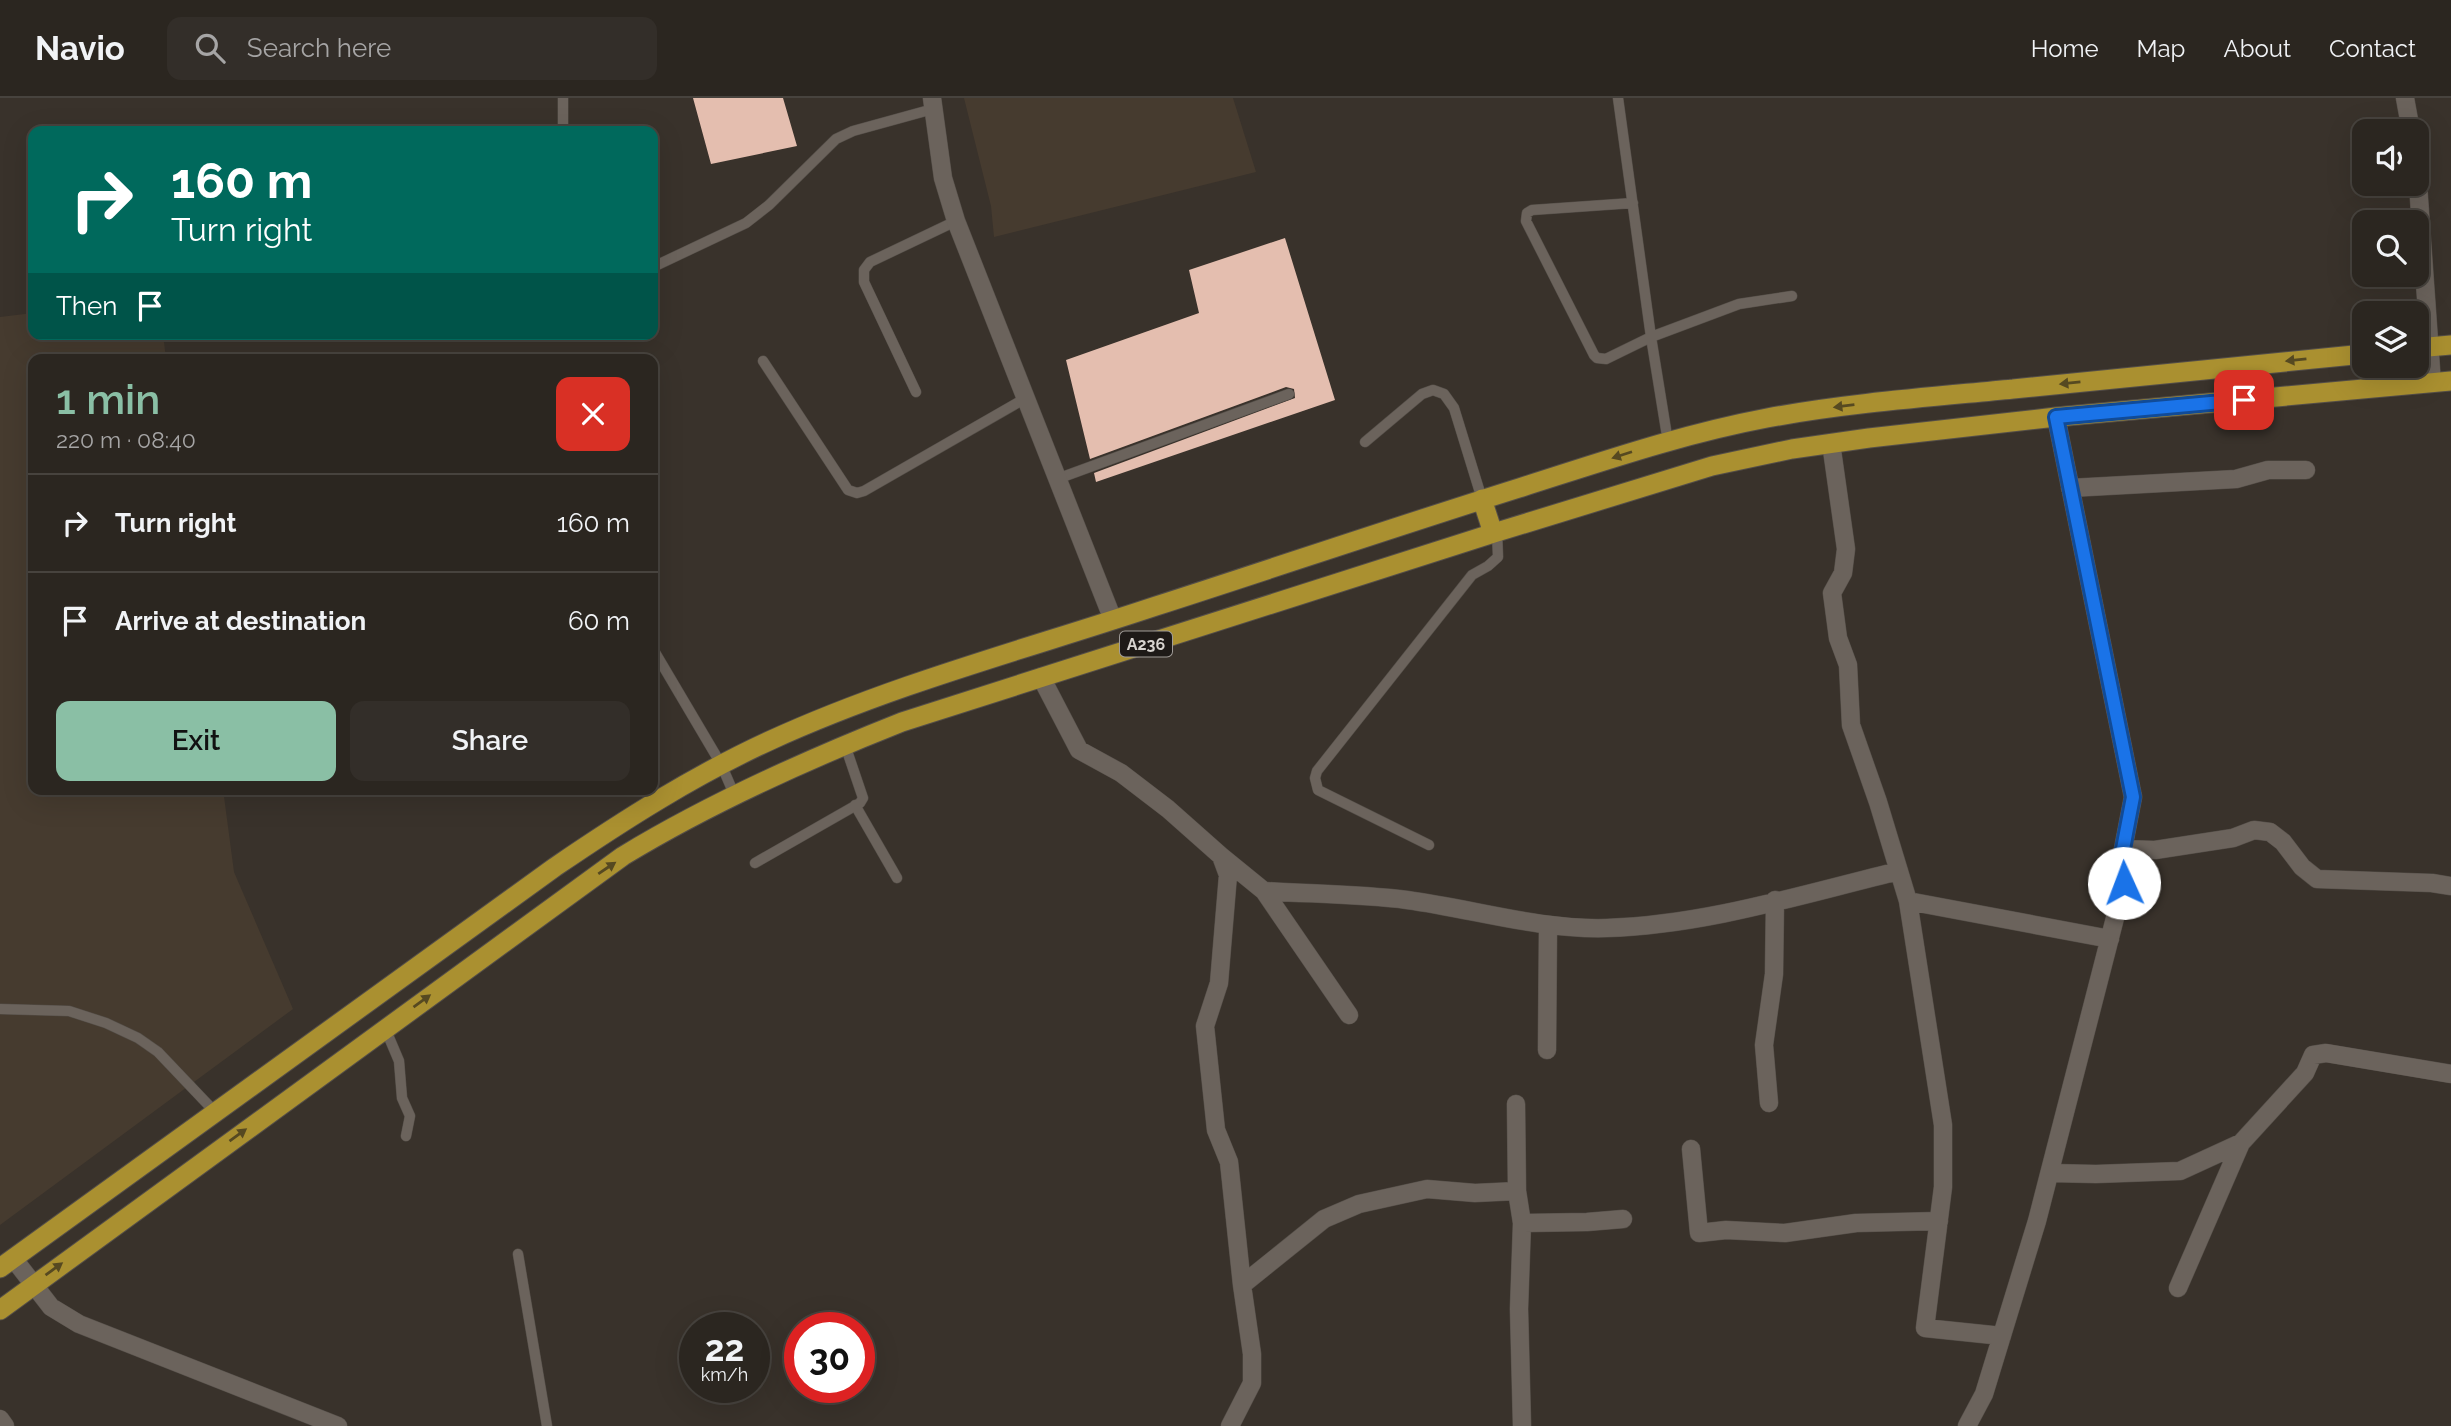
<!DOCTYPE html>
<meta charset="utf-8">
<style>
:root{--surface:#2b2620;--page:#332e29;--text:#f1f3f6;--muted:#a6a5a5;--line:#47433e;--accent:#8abfa5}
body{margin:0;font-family:Raleway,sans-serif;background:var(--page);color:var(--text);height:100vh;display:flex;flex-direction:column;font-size:26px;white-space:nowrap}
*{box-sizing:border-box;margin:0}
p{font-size:23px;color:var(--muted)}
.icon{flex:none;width:38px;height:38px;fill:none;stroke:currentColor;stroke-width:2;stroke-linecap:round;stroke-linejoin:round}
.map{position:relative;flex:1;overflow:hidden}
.panel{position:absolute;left:28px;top:256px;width:630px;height:441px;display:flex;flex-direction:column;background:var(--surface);border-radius:14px;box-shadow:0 7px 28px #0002,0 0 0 2px var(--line)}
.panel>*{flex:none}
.banner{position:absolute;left:28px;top:28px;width:630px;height:214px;border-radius:14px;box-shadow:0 7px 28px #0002,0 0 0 2px var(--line);background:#00695c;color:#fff;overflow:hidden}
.tools{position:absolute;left:2352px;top:21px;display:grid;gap:14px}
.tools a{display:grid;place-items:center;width:77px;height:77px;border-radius:14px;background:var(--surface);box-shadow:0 7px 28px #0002,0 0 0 2px var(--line);font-size:35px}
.speed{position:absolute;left:679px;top:1214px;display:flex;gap:14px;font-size:35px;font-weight:700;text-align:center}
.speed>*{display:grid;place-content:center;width:91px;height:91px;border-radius:50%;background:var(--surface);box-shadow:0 7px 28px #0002,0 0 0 2px var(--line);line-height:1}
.speed small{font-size:18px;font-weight:400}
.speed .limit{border:10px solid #d22;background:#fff;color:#111}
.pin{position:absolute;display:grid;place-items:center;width:60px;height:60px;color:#fff;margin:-30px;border-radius:14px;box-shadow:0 4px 10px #0006}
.me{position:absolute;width:77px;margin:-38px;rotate:358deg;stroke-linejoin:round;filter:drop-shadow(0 0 5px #0008)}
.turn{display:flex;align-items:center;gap:24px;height:147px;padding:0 28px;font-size:32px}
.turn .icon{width:91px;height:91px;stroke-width:2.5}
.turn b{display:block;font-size:49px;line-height:60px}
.then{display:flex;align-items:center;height:66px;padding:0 28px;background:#0003;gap:14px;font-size:26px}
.round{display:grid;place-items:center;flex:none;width:74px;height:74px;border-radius:14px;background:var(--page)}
.overview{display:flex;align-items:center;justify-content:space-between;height:119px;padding:0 28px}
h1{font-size:42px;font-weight:600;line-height:52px;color:var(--accent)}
.button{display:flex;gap:14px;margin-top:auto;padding:14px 28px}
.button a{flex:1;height:80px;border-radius:14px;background:var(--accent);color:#111;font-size:28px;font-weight:600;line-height:80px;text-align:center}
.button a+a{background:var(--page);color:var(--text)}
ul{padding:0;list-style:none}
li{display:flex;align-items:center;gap:21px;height:98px;padding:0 28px;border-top:2px solid var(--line)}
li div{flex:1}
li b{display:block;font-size:26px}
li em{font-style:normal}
header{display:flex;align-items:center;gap:42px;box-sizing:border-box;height:98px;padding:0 35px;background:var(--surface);border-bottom:2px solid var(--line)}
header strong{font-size:33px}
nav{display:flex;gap:38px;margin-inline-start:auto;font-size:24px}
.search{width:490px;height:63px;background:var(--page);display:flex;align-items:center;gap:18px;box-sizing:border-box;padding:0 24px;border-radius:14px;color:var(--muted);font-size:26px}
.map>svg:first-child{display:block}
.built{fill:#463b2f}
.building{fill:#e4beaf}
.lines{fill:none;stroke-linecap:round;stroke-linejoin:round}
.service-casing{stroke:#544e48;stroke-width:11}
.minor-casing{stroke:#544e48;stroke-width:19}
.tertiary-casing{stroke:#544e48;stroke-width:19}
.trunk-casing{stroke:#544e48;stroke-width:21}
.service{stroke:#6b635c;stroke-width:10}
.minor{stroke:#6b635c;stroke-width:18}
.tertiary{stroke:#6b635c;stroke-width:18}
.trunk{stroke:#aa9030;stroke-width:19}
.oneway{fill:#564921}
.route-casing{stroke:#114b97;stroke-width:18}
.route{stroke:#1a73e8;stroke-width:12}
.labels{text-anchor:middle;stroke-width:7;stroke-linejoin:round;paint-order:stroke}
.shield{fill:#1e1a17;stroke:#a09c98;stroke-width:2}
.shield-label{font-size:16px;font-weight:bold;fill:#d8d4cf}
</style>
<header>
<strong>Navio</strong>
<div class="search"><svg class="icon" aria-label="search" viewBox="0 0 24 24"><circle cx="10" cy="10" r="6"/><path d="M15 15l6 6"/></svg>Search here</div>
<nav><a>Home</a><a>Map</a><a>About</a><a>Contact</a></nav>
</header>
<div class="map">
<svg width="2451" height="1328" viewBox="0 0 2451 1328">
<rect width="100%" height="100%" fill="#39322b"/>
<path class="built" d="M 964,0 L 1233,0 L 1256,74 L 994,139 L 991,108 Z
M 33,215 L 33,236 L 163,236 L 166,261 L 33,261 L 33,691 L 223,691 L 234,774 L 293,911 L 0,1127 L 0,219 Z"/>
<path class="building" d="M 693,0 L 783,0 L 797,48 L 711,66 Z
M 1285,140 L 1335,302 L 1096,384 L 1094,375 L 1295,300 L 1294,291 L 1286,289 L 1090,361 L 1066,262 L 1199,215 L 1189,172 Z"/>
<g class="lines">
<g class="service-casing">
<path id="service" d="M 563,0 L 563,33
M 1618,0 L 1651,239 L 1739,206 L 1792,198
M 1633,105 L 1532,112 L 1527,115 L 1526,123 L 1594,257 L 1597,260 L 1606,261 L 1651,239 L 1668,344
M 653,169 L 746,125 L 769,107 L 836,41 L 853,33 L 933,11
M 763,263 L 848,392 L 857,395 L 864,393 L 1026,300
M 916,294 L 864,184 L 864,172 L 870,164 L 956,123
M 1365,344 L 1422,296 L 1433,292 L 1444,296 L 1454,310 L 1482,401
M 1057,381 L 1289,296
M 653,551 L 721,666 L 734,696
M 855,707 L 897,780
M 1429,747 L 1318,692 L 1315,680 L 1317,673 L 1472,477 L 1488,468 L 1498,459 L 1497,434
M 755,765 L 860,705 L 863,700 L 845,647
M 0,911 L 69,913 L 106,925 L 138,940 L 158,954 L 216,1015
M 385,930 L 399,963 L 402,1000 L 410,1018 L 406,1038
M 518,1156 L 547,1328"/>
</g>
<g class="minor-casing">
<path id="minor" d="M 2405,0 L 2411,33
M 2417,72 L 2432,285
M 1831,345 L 1846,451 L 1843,475 L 1832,495 L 1838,540 L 1848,567 L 1851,627 L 1878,704 L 1908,803 L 1943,1027 L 1943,1089 L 1925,1230 L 2002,1238
M 2070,390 L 2236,381 L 2268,372 L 2306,372
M 1041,579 L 1079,652 L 1121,675 L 1168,711 L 1221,758 L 1228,777 L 1219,885 L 1205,928 L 1216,1032 L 1229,1064 L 1242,1187 L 1252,1256 L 1252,1285 L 1230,1328
M 2123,751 L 2155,752 L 2233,740 L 2254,732 L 2270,734 L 2283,744 L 2302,769 L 2317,781 L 2432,785 L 2451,788
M 1221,758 L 1264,793 L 1349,917
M 1264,793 C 1311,796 1360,796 1407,802 C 1474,811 1539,832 1607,830 C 1706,827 1803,796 1899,773
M 1908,803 L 2110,841
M 1547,952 L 1548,828
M 1769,1005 L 1764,947 L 1774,876 L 1775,802
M 1516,1006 L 1517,1093 L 1522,1125 L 1519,1211 L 1522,1328
M 1691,1051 L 1699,1135 L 1726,1132 L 1785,1135 L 1856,1125 L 1939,1123
M 2050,1075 L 2096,1076 L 2180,1073 L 2241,1045 L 2305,975 L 2313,957 L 2326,955 L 2451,976
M 1522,1125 L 1587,1124 L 1623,1121
M 13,1160 L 51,1209 L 79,1226 L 338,1328
M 1242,1187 L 1324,1121 L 1359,1106 L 1427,1091 L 1475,1095 L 1517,1093
M 2178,1190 L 2241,1045
M 0,1321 L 5,1328
M 1967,1328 L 1984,1296 L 2037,1123 L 2124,785 L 2123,751 L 2133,699 L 2056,319"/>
</g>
<g class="tertiary-casing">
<path id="tertiary" d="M 932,0 L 943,80 L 956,123 L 1113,522"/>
</g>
<g class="trunk-casing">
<path id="trunk" d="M 2417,250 L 2451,247
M 1482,401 L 1493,435
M 0,1170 L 555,769 C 624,722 693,678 769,643 C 893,586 1027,551 1156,508 C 1277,469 1398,428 1519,390 C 1601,364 1682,336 1767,320 C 1848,305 1931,299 2013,291 C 2130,279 2247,267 2364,256
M 0,1212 L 623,758 C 712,704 806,662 902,624 L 1497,434 L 1712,368 L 1792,351 L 1869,340 L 2056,319 L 2451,283"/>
</g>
<use href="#service" class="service"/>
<use href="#minor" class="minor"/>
<use href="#tertiary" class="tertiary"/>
<use href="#trunk" class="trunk"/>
</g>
<defs><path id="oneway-solid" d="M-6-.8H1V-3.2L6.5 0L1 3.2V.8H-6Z" transform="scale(1.75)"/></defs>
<g class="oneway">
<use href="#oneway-solid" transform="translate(2296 262) rotate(174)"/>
<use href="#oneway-solid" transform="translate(2070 285) rotate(174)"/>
<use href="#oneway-solid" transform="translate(1844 308) rotate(173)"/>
<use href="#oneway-solid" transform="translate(1622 357) rotate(162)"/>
<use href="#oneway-solid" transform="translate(607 770) rotate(-34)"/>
<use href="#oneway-solid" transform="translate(422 903) rotate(-36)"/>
<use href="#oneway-solid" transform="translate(238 1037) rotate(-36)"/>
<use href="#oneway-solid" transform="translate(54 1171) rotate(-36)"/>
</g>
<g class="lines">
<g class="route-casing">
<path id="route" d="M 2124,785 L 2123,751 L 2133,699 L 2056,319 L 2244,302"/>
</g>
<use href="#route" class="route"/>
</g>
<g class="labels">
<rect class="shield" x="1120" y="533.5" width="52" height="25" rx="5"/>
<g class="shield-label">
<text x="1146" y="552">A236</text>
</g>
</g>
</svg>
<div class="tools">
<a><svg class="icon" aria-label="sound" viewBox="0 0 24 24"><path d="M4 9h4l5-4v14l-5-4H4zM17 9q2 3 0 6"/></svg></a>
<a><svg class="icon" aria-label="search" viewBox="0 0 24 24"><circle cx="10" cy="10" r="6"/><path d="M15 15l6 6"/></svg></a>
<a><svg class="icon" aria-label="layers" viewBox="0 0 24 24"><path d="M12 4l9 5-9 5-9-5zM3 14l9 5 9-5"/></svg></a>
</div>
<div class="speed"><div>22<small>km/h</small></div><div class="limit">30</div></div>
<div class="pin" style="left:2244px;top:302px;background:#d93025"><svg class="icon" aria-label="arrive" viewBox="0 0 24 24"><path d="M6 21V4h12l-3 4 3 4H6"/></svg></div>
<svg class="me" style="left:2124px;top:785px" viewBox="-20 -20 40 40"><circle r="19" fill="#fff"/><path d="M0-13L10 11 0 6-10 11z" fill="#1a73e8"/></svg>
<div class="banner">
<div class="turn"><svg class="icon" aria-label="right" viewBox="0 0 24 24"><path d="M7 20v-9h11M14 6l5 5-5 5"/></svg><div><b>160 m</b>Turn right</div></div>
<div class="then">Then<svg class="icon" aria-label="arrive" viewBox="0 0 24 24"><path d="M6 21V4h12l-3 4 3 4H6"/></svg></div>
</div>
<section class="panel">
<div class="overview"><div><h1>1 min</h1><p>220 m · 08:40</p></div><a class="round" style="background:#d93025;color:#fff"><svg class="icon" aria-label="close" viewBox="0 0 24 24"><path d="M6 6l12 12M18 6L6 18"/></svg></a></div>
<ul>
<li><svg class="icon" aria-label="right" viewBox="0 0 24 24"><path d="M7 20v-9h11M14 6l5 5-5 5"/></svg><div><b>Turn right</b></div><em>160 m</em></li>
<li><svg class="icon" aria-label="arrive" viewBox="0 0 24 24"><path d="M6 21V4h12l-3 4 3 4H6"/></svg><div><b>Arrive at destination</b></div><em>60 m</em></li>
</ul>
<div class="button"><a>Exit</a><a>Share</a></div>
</section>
</div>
